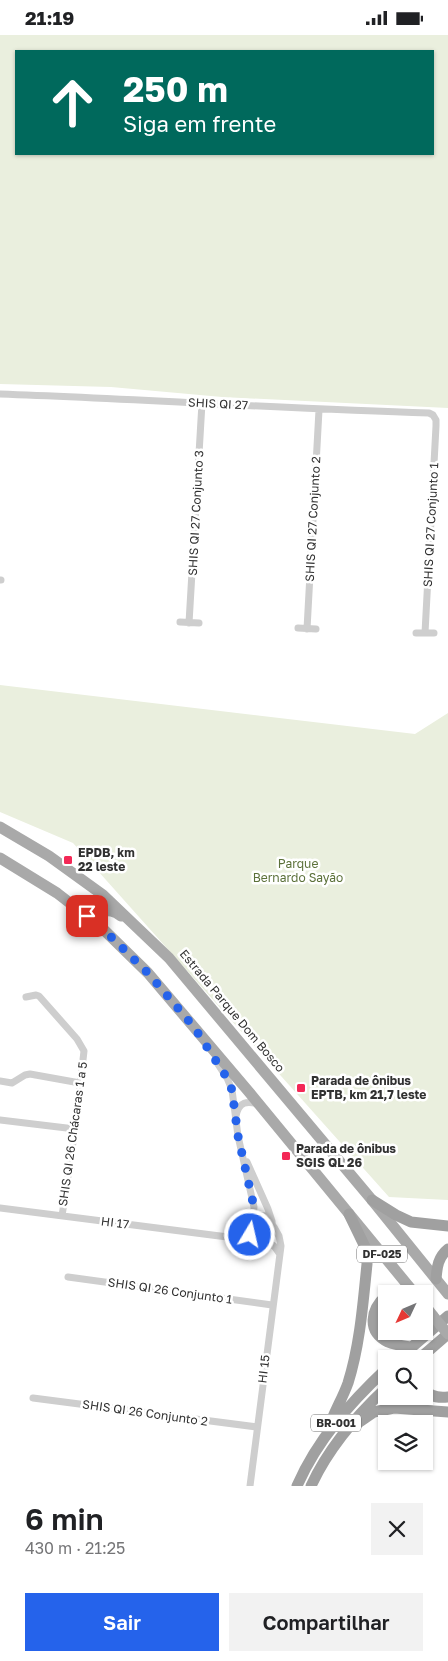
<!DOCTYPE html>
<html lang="pt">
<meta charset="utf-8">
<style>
:root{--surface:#fff;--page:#f2f2f2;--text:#202124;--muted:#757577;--accent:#2563eb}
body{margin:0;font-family:"Golos Text",sans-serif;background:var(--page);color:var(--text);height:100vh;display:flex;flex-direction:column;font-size:19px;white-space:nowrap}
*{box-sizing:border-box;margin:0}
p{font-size:16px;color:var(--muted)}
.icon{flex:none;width:28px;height:28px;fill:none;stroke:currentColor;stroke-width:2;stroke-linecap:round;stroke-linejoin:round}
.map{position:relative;height:1451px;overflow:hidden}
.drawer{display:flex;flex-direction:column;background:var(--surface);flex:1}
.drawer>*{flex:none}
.hud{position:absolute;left:15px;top:15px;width:419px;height:105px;border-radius:0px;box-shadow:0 1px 4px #0004;background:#00695c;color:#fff;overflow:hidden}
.needle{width:32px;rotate:226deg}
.tools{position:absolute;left:378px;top:1250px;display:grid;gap:10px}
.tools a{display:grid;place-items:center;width:55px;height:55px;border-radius:0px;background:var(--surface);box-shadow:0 1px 4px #0004;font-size:25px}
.pin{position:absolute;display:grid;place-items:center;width:42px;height:42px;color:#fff;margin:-21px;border-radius:10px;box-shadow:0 2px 8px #0006}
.me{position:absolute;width:55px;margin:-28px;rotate:9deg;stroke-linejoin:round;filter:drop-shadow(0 0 4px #0008)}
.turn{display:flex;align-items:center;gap:18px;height:105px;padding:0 25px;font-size:22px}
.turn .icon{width:65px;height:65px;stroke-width:2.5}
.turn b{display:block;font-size:35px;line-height:42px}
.round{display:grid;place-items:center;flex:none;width:52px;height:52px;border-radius:0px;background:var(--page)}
.head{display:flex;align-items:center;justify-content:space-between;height:85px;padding:0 25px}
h1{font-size:30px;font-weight:600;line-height:38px}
.button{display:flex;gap:10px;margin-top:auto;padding:10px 25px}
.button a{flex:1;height:58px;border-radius:0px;background:var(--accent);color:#fff;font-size:20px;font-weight:600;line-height:58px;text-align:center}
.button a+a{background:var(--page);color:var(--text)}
.status{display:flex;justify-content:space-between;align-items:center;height:35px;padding:0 25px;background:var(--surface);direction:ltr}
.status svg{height:14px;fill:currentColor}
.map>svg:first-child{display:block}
.green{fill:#eaefde;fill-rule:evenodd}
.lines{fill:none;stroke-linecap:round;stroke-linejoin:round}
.minor{stroke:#cecece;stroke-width:7}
.primary{stroke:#a9a9a9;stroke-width:11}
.trunk{stroke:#a0a0a0;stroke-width:11}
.primary-bridge{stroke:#a9a9a9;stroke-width:11}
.route{stroke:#2563eb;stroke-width:9;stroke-dasharray:0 16.2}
.poi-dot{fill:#f32856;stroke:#fff;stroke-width:2}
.labels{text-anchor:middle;stroke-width:5;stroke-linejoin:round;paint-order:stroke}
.shield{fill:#fff;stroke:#6f6f6f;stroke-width:1}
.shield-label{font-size:11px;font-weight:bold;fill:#313131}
.street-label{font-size:12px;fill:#313131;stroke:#fff}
.poi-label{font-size:12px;font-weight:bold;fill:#313131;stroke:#fff;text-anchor:start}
.park-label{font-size:12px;fill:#5c713a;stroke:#fff}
</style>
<div class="status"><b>21:19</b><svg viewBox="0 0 49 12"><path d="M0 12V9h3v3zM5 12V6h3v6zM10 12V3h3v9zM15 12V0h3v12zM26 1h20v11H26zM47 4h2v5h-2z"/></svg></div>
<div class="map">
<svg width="448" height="1451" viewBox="0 0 448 1451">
<rect width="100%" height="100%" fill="#fff"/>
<path class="green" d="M 0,0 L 448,0 L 448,373 L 222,362 L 111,352 L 0,349 ZM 16,16 L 432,16 L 432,119 L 16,119 Z
M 0,650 L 415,699 L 448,678 L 448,1165 L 389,1162 L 73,808 L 0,777 Z"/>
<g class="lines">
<path class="minor" d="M 0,359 C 143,364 286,374 429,378 L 433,380 L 436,385 L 436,391 L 425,598
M 0,545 L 1,545
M 180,587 L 199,588
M 189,588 L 202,368
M 298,593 L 316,594
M 307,594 L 319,375
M 416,598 L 434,598
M 26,962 L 36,960 L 39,961 L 77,1004 L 84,1016 L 75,1094 L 62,1181
M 216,1026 L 227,1043 L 232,1055 L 238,1101 L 254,1172 L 253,1183
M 0,1046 L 12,1048 L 25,1040 L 30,1039 L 80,1048
M 236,1081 C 239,1066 247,1066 259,1069
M 0,1085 L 75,1094
M 247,1127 L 268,1174 L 272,1186
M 0,1173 L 259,1206
M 230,1202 C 234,1200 239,1197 243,1194 C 248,1190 251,1182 258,1181 C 273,1177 277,1195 268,1204 C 256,1209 247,1201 249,1189
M 264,1206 L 274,1211 L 279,1218
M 68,1242 L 272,1270
M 33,1363 L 257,1392
M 250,1451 L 281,1211 L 279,1201 L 274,1192"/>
<path class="primary" d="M 0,792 L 49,821 L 103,860 L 169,923 L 372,1165 L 448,1259
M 0,823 L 57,858 L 102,893 L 148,938 L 249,1057 L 415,1259
M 102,893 C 98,876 107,871 121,881
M 424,1269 L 433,1281"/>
<path class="trunk" d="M 372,1165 L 396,1180 L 411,1187 L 448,1191
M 436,1244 C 437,1232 438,1222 448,1214
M 392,1259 L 405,1257 L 408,1259
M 386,1261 C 371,1274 366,1296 388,1307 C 395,1310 404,1311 411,1312
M 398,1324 L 448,1281
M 419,1324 L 448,1299
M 424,1353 C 429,1362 439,1363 448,1362
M 358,1388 L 374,1377 L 394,1373 L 448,1377
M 327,1398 C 332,1380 342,1365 348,1348 C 360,1310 363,1268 367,1229 L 366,1214 L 349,1179
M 297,1451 C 317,1405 350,1368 386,1334
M 311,1451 C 328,1414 356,1381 386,1353"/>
<path class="primary-bridge" d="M 433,1281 L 448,1299"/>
</g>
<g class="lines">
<path class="route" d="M 87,881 L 102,893 L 148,938 L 194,992 L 227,1043 L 232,1055 L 238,1101 L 254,1172 C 253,1183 246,1190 250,1200"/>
</g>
<g class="poi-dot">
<rect x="63" y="820" width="10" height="10" rx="2.5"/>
<rect x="296" y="1048" width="10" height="10" rx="2.5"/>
<rect x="281" y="1116" width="10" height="10" rx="2.5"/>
</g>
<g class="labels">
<g class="shield">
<rect x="357" y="1210.5" width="50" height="17" rx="4"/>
<rect x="311" y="1379.5" width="50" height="17" rx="4"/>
</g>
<g class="shield-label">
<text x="382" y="1223">DF-025</text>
<text x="336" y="1392">BR-001</text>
</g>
<g class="street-label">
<text transform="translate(218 369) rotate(3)" y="4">SHIS QI 27</text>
<text transform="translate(196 478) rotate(-87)" y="4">SHIS QI 27 Conjunto 3</text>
<text transform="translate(313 484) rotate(-87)" y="4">SHIS QI 27 Conjunto 2</text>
<text transform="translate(431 490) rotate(-87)" y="4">SHIS QI 27 Conjunto 1</text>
<text transform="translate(232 976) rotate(50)" y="4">Estrada Parque Dom Bosco</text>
<text transform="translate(73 1099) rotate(-82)" y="4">SHIS QI 26 Chácaras 1 a 5</text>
<text transform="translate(115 1188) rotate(7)" y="4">HI 17</text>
<text transform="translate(170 1256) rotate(8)" y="4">SHIS QI 26 Conjunto 1</text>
<text transform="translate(264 1334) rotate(-83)" y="4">HI 15</text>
<text transform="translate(145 1378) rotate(8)" y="4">SHIS QI 26 Conjunto 2</text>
</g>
<g class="poi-label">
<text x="78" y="822">EPDB, km<tspan x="78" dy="14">22 leste</tspan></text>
<text x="311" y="1050">Parada de ônibus<tspan x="311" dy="14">EPTB, km 21,7 leste</tspan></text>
<text x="296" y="1118">Parada de ônibus<tspan x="296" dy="14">SGIS QL 26</tspan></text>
</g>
<g class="park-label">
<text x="298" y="833">Parque<tspan x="298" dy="14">Bernardo Sayão</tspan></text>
</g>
</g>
</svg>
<div class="tools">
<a><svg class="needle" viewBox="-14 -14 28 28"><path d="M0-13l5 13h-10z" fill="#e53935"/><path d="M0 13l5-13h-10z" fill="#757577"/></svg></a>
<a><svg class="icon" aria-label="search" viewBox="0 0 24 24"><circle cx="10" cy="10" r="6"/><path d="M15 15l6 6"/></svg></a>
<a><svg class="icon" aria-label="layers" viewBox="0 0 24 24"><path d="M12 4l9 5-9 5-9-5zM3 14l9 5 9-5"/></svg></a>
</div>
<div class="pin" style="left:87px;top:881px;background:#d93025"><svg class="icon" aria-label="arrive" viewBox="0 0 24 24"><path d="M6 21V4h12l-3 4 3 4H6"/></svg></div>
<svg class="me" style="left:250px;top:1200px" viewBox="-20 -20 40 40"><circle r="17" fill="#2563eb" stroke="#fff" stroke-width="3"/><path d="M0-11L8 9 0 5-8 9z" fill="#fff"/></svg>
<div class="hud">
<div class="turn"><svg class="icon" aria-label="ahead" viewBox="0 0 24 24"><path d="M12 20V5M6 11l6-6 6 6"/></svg><div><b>250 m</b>Siga em frente</div></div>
</div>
</div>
<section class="drawer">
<div class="head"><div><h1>6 min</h1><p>430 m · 21:25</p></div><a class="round"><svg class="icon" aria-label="close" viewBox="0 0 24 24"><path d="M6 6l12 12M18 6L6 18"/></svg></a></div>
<div class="button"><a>Sair</a><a>Compartilhar</a></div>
</section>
